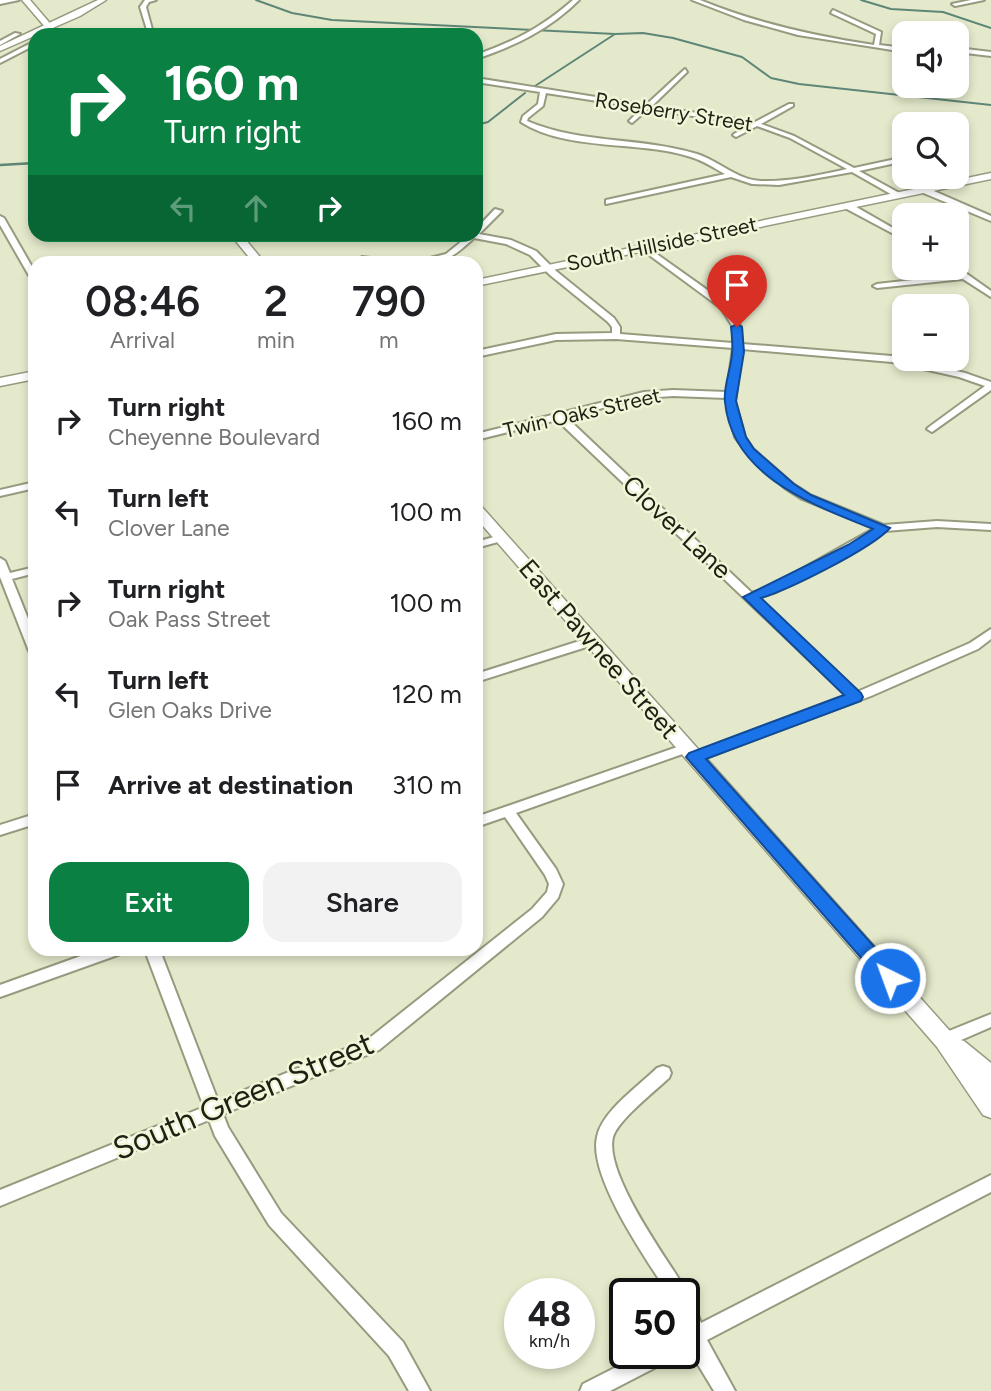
<!DOCTYPE html>
<meta charset="utf-8">
<style>
:root{--surface:#fff;--page:#f2f2f2;--text:#202124;--muted:#757577;--accent:#0b8043}
body{margin:0;font-family:Figtree,sans-serif;background:var(--page);color:var(--text);height:100vh;display:flex;flex-direction:column;font-size:26px;white-space:nowrap}
*{box-sizing:border-box;margin:0}
p{font-size:23px;color:var(--muted)}
.icon{flex:none;width:38px;height:38px;fill:none;stroke:currentColor;stroke-width:2;stroke-linecap:round;stroke-linejoin:round}
.map{position:relative;flex:1;overflow:hidden}
.side{position:absolute;left:28px;top:256px;width:455px;height:700px;display:flex;flex-direction:column;background:var(--surface);border-radius:21px;box-shadow:0 4px 10px #0003}
.side>*{flex:none}
.banner{position:absolute;left:28px;top:28px;width:455px;height:214px;border-radius:21px;box-shadow:0 4px 10px #0003;background:#0b8043;color:#fff;overflow:hidden}
.buttons{position:absolute;left:892px;top:21px;display:grid;gap:14px}
.buttons a{display:grid;place-items:center;width:77px;height:77px;border-radius:14px;background:var(--surface);box-shadow:0 4px 10px #0003;font-size:35px}
.speed{position:absolute;left:504px;top:1278px;display:flex;gap:14px;font-size:35px;font-weight:700;text-align:center}
.speed>*{display:grid;place-content:center;width:91px;height:91px;border-radius:50%;background:var(--surface);box-shadow:0 4px 10px #0003;line-height:1}
.speed small{font-size:18px;font-weight:400}
.speed .limit{border:4px solid #111;border-radius:10px;background:#fff;color:#111}
.pin{position:absolute;display:grid;place-items:center;width:60px;height:60px;color:#fff;margin:-72px -30px;border-radius:50% 50% 50% 0;rotate:-45deg;box-shadow:0 0 7px #0007}
.pin .icon{rotate:45deg}
.me{position:absolute;width:77px;margin:-38px;rotate:318deg;stroke-linejoin:round;filter:drop-shadow(0 0 5px #0008)}
.turn{display:flex;align-items:center;gap:24px;height:147px;padding:0 21px;font-size:32px}
.turn .icon{width:91px;height:91px;stroke-width:2.5}
.turn b{display:block;font-size:49px;line-height:60px}
.lanes{display:flex;align-items:center;height:66px;padding:0 21px;background:#0003;justify-content:center;gap:35px;direction:ltr}
.lanes .off{opacity:.35}
.eta{display:flex;justify-content:space-evenly;align-items:center;height:119px;text-align:center}
.eta b{font-size:42px;font-weight:600;line-height:49px}
.button{display:flex;gap:14px;margin-top:auto;padding:14px 21px}
.button a{flex:1;height:80px;border-radius:21px;background:var(--accent);color:#fff;font-size:28px;font-weight:600;line-height:80px;text-align:center}
.button a+a{background:var(--page);color:var(--text)}
ul{padding:0;list-style:none}
li{display:flex;align-items:center;gap:21px;height:91px;padding:0 21px}
li div{flex:1}
li b{display:block;font-size:26px}
li em{font-style:normal}
.map>svg:first-child{display:block}
.lines{fill:none;stroke-linecap:round;stroke-linejoin:round}
.stream-far1{stroke:#5e8677;stroke-width:2}
.stream{stroke:#5e8677;stroke-width:2.5}
.minor-casing{stroke:#969b7f;stroke-width:4}
.tertiary-casing{stroke:#969b7f;stroke-width:3}
.secondary-casing{stroke:#969b7f;stroke-width:3}
.minor{fill:#fff;fill-rule:evenodd}
.tertiary{fill:#fff;fill-rule:evenodd}
.secondary{fill:#fff;fill-rule:evenodd}
.route{fill:#1a73e8;stroke:#114b97;stroke-width:2}
.labels{text-anchor:middle;stroke-width:5;stroke-linejoin:round;paint-order:stroke}
.far-street-label{font-size:21px;fill:#1e2015;stroke:#f1f6d8}
.street-label{font-size:26px;fill:#1e2015;stroke:#f1f6d8}
.near-street-label{font-size:32px;fill:#1e2015;stroke:#f1f6d8}
</style>
<div class="map">
<svg width="991" height="1391" viewBox="0 0 991 1391">
<rect width="100%" height="100%" fill="#e4e9cb"/>
<g class="lines">
<path class="stream-far1" d="M 256,0 L 292,13 L 332,20 L 615,34 L 643,33 L 673,38 L 742,57 L 771,78 L 799,84 L 991,105
M 861,0 L 891,9 L 943,12 L 991,28
M 535,86 L 615,34
M 476,125 L 488,122 L 525,93"/>
<path class="stream" d="M 0,165 L 35,163"/>
<g class="minor-casing">
<path id="minor" d="M 0,0 L 19,0 L 0,4 Z
M 145,0 L 156,0 L 149,2 L 146,7 L 153,33 L 186,35 L 133,35 L 148,33 L 140,7 Z
M 573,0 L 579,0 C 550,29 515,46 476,59 L 476,55 C 515,41 541,28 573,0 Z
M 692,0 L 700,0 C 756,23 814,36 874,45 L 876,34 L 831,13 L 833,10 L 881,32 L 879,45 L 905,48 L 905,52 L 798,35 L 744,20 Z
M 971,0 L 984,0 L 955,6 L 952,4 Z
M 247,31 L 250,33 L 248,35 L 241,35 Z
M 15,33 L 20,34 L 0,45 L 0,41 Z
M 35,41 L 35,45 L 0,63 L 0,59 Z
M 957,48 L 991,52 L 991,56 L 957,52 Z
M 685,69 L 687,72 L 652,106 L 755,122 L 789,104 L 793,104 L 793,106 L 761,124 L 794,136 L 854,168 L 905,157 L 905,161 L 859,171 L 903,195 L 896,197 L 852,172 L 779,185 L 752,184 L 731,177 L 606,204 L 606,200 L 725,174 C 714,168 704,161 691,157 C 639,140 568,152 521,122 L 523,116 L 538,104 L 540,92 L 476,82 L 476,78 L 646,105 ZM 546,93 L 642,108 L 629,121 L 632,123 L 648,109 L 750,125 L 734,134 L 733,135 L 736,137 L 757,126 L 790,138 L 847,169 C 819,175 790,182 761,181 C 737,180 719,161 697,154 C 641,137 581,144 527,121 L 528,118 L 543,106 Z
M 957,146 L 962,147 L 963,148 L 957,150 Z
M 921,188 L 927,188 L 991,216 L 991,221 L 921,192 Z
M 845,204 L 851,204 L 905,235 L 905,240 L 845,208 Z
M 495,209 L 502,211 L 479,234 L 511,240 L 536,251 L 556,271 L 614,318 L 620,327 L 620,334 L 733,343 L 733,327 L 721,308 L 641,249 L 640,247 L 644,245 L 727,304 L 741,327 L 742,344 L 892,356 L 965,373 L 991,382 L 991,390 L 932,432 L 927,429 L 929,427 L 985,386 L 959,377 L 892,362 L 742,349 L 735,401 L 745,437 L 753,449 L 793,484 L 810,495 L 884,525 L 937,521 L 991,524 L 991,530 L 937,527 L 885,531 L 776,592 L 758,598 L 857,692 L 970,643 L 991,629 L 991,639 L 978,649 L 871,696 L 700,760 L 690,760 L 689,757 L 690,754 L 847,696 L 557,420 L 476,440 L 476,434 L 644,392 L 673,390 L 727,392 L 733,348 L 616,339 L 556,340 L 476,357 L 476,351 L 556,334 L 612,333 L 612,327 L 608,322 L 550,275 L 530,255 L 506,244 L 474,238 C 455,255 449,262 421,262 L 422,260 L 446,254 L 467,237 L 462,234 L 476,234 L 476,229 ZM 673,396 L 726,398 L 735,437 L 747,453 L 785,488 L 802,499 L 875,528 L 768,588 L 752,593 L 566,417 L 644,398 Z
M 0,216 L 4,218 L 35,272 L 35,281 L 31,279 L 0,225 Z
M 362,257 L 388,260 L 392,262 L 374,262 L 361,259 Z
M 957,267 L 991,291 L 991,297 L 963,279 L 877,288 L 873,286 L 877,284 L 957,275 L 949,268 Z
M 35,482 L 35,488 L 0,496 L 0,490 Z
M 501,535 L 505,536 L 506,538 L 505,540 L 476,548 L 476,542 Z
M 0,558 L 5,561 L 10,573 L 35,567 L 35,573 L 12,579 L 35,636 L 35,655 L 29,651 L 0,577 Z
M 592,637 L 596,638 L 598,641 L 596,644 L 476,682 L 476,674 Z
M 686,744 L 692,748 L 691,751 L 516,813 L 556,869 L 563,884 L 558,898 L 542,917 L 379,1050 L 223,1114 L 228,1127 L 281,1213 L 403,1342 L 430,1391 L 409,1391 L 389,1356 L 269,1225 L 215,1136 L 209,1120 L 0,1206 L 0,1190 L 204,1107 L 144,948 L 159,948 L 218,1101 L 367,1040 L 532,909 L 547,892 L 549,884 L 545,875 L 505,817 L 476,827 L 476,817 Z
M 35,814 L 35,824 L 0,835 L 0,825 Z
M 103,948 L 128,948 L 126,952 L 0,997 L 0,985 Z
M 991,1014 L 991,1027 L 945,1047 L 939,1045 L 937,1040 L 939,1035 Z
M 663,1066 L 669,1068 L 671,1073 L 669,1078 C 655,1091 618,1120 613,1137 C 604,1173 665,1256 684,1287 L 686,1295 L 691,1297 L 701,1323 L 991,1175 L 991,1192 L 707,1340 L 735,1391 L 714,1391 L 697,1363 L 692,1348 L 684,1351 L 684,1293 L 668,1293 C 646,1259 588,1176 597,1137 C 602,1111 639,1086 657,1068 Z
M 644,1353 L 672,1353 L 670,1360 L 610,1391 L 580,1391 L 583,1384 Z"/>
</g>
<g class="tertiary-casing">
<path id="tertiary" d="M 98,0 L 106,0 L 80,16 L 0,51 L 0,46 Z"/>
</g>
<g class="secondary-casing">
<path id="secondary" d="M 22,0 L 30,0 L 60,35 L 52,35 Z
M 991,173 L 991,179 L 476,286 L 476,280 Z
M 230,234 L 241,234 L 264,262 L 253,262 Z
M 35,371 L 35,379 L 0,386 L 0,378 Z
M 476,505 L 481,506 L 957,1039 L 964,1041 L 991,1063 L 991,1118 L 983,1115 L 937,1047 L 476,518 Z"/>
</g>
<use href="#minor" class="minor"/>
<use href="#tertiary" class="tertiary"/>
<use href="#secondary" class="secondary"/>
</g>
<path class="route" d="M 737,324 L 742,327 L 744,352 L 736,401 L 746,437 L 754,449 L 794,484 L 811,495 L 890,528 C 871,549 788,590 761,598 L 861,693 L 863,697 L 861,701 L 706,759 L 897,972 L 900,978 L 897,983 L 890,986 L 883,983 L 686,757 L 689,753 L 844,695 L 743,597 L 848,545 L 873,529 C 814,505 732,477 725,402 C 723,387 731,369 732,354 C 733,345 732,336 731,327 Z"/>
<g class="labels">
<g class="far-street-label">
<text transform="translate(674 112) rotate(9)" y="7">Roseberry Street</text>
<text transform="translate(662 244) rotate(-12)" y="7">South Hillside Street</text>
<text transform="translate(582 413) rotate(-13)" y="7">Twin Oaks Street</text>
</g>
<g class="street-label">
<text transform="translate(677 527) rotate(43)" y="9">Clover Lane</text>
<text transform="translate(599 649) rotate(49)" y="9">East Pawnee Street</text>
</g>
<g class="near-street-label">
<text transform="translate(243 1096) rotate(-23)" y="11">South Green Street</text>
</g>
</g>
</svg>
<div class="buttons">
<a><svg class="icon" aria-label="sound" viewBox="0 0 24 24"><path d="M4 9h4l5-4v14l-5-4H4zM17 9q2 3 0 6"/></svg></a>
<a><svg class="icon" aria-label="search" viewBox="0 0 24 24"><circle cx="10" cy="10" r="6"/><path d="M15 15l6 6"/></svg></a>
<a>+</a>
<a>−</a>
</div>
<div class="speed"><div>48<small>km/h</small></div><div class="limit">50</div></div>
<div class="pin" style="left:737px;top:327px;background:#d93025"><svg class="icon" aria-label="arrive" viewBox="0 0 24 24"><path d="M6 21V4h12l-3 4 3 4H6"/></svg></div>
<svg class="me" style="left:890px;top:978px" viewBox="-20 -20 40 40"><circle r="17" fill="#1a73e8" stroke="#fff" stroke-width="3"/><path d="M0-11L8 9 0 5-8 9z" fill="#fff"/></svg>
<div class="banner">
<div class="turn"><svg class="icon" aria-label="right" viewBox="0 0 24 24"><path d="M7 20v-9h11M14 6l5 5-5 5"/></svg><div><b>160 m</b>Turn right</div></div>
<div class="lanes"><svg class="icon off" aria-label="left" viewBox="0 0 24 24"><path d="M17 20v-9H6M10 6l-5 5 5 5"/></svg><svg class="icon off" aria-label="ahead" viewBox="0 0 24 24"><path d="M12 20V5M6 11l6-6 6 6"/></svg><svg class="icon" aria-label="right" viewBox="0 0 24 24"><path d="M7 20v-9h11M14 6l5 5-5 5"/></svg></div>
</div>
<section class="side">
<div class="eta">
<div><b>08:46</b><p>Arrival</p></div>
<div><b>2</b><p>min</p></div>
<div><b>790</b><p>m</p></div>
</div>
<ul>
<li><svg class="icon" aria-label="right" viewBox="0 0 24 24"><path d="M7 20v-9h11M14 6l5 5-5 5"/></svg><div><b>Turn right</b><p>Cheyenne Boulevard</p></div><em>160 m</em></li>
<li><svg class="icon" aria-label="left" viewBox="0 0 24 24"><path d="M17 20v-9H6M10 6l-5 5 5 5"/></svg><div><b>Turn left</b><p>Clover Lane</p></div><em>100 m</em></li>
<li><svg class="icon" aria-label="right" viewBox="0 0 24 24"><path d="M7 20v-9h11M14 6l5 5-5 5"/></svg><div><b>Turn right</b><p>Oak Pass Street</p></div><em>100 m</em></li>
<li><svg class="icon" aria-label="left" viewBox="0 0 24 24"><path d="M17 20v-9H6M10 6l-5 5 5 5"/></svg><div><b>Turn left</b><p>Glen Oaks Drive</p></div><em>120 m</em></li>
<li><svg class="icon" aria-label="arrive" viewBox="0 0 24 24"><path d="M6 21V4h12l-3 4 3 4H6"/></svg><div><b>Arrive at destination</b></div><em>310 m</em></li>
</ul>
<div class="button"><a>Exit</a><a>Share</a></div>
</section>
</div>
